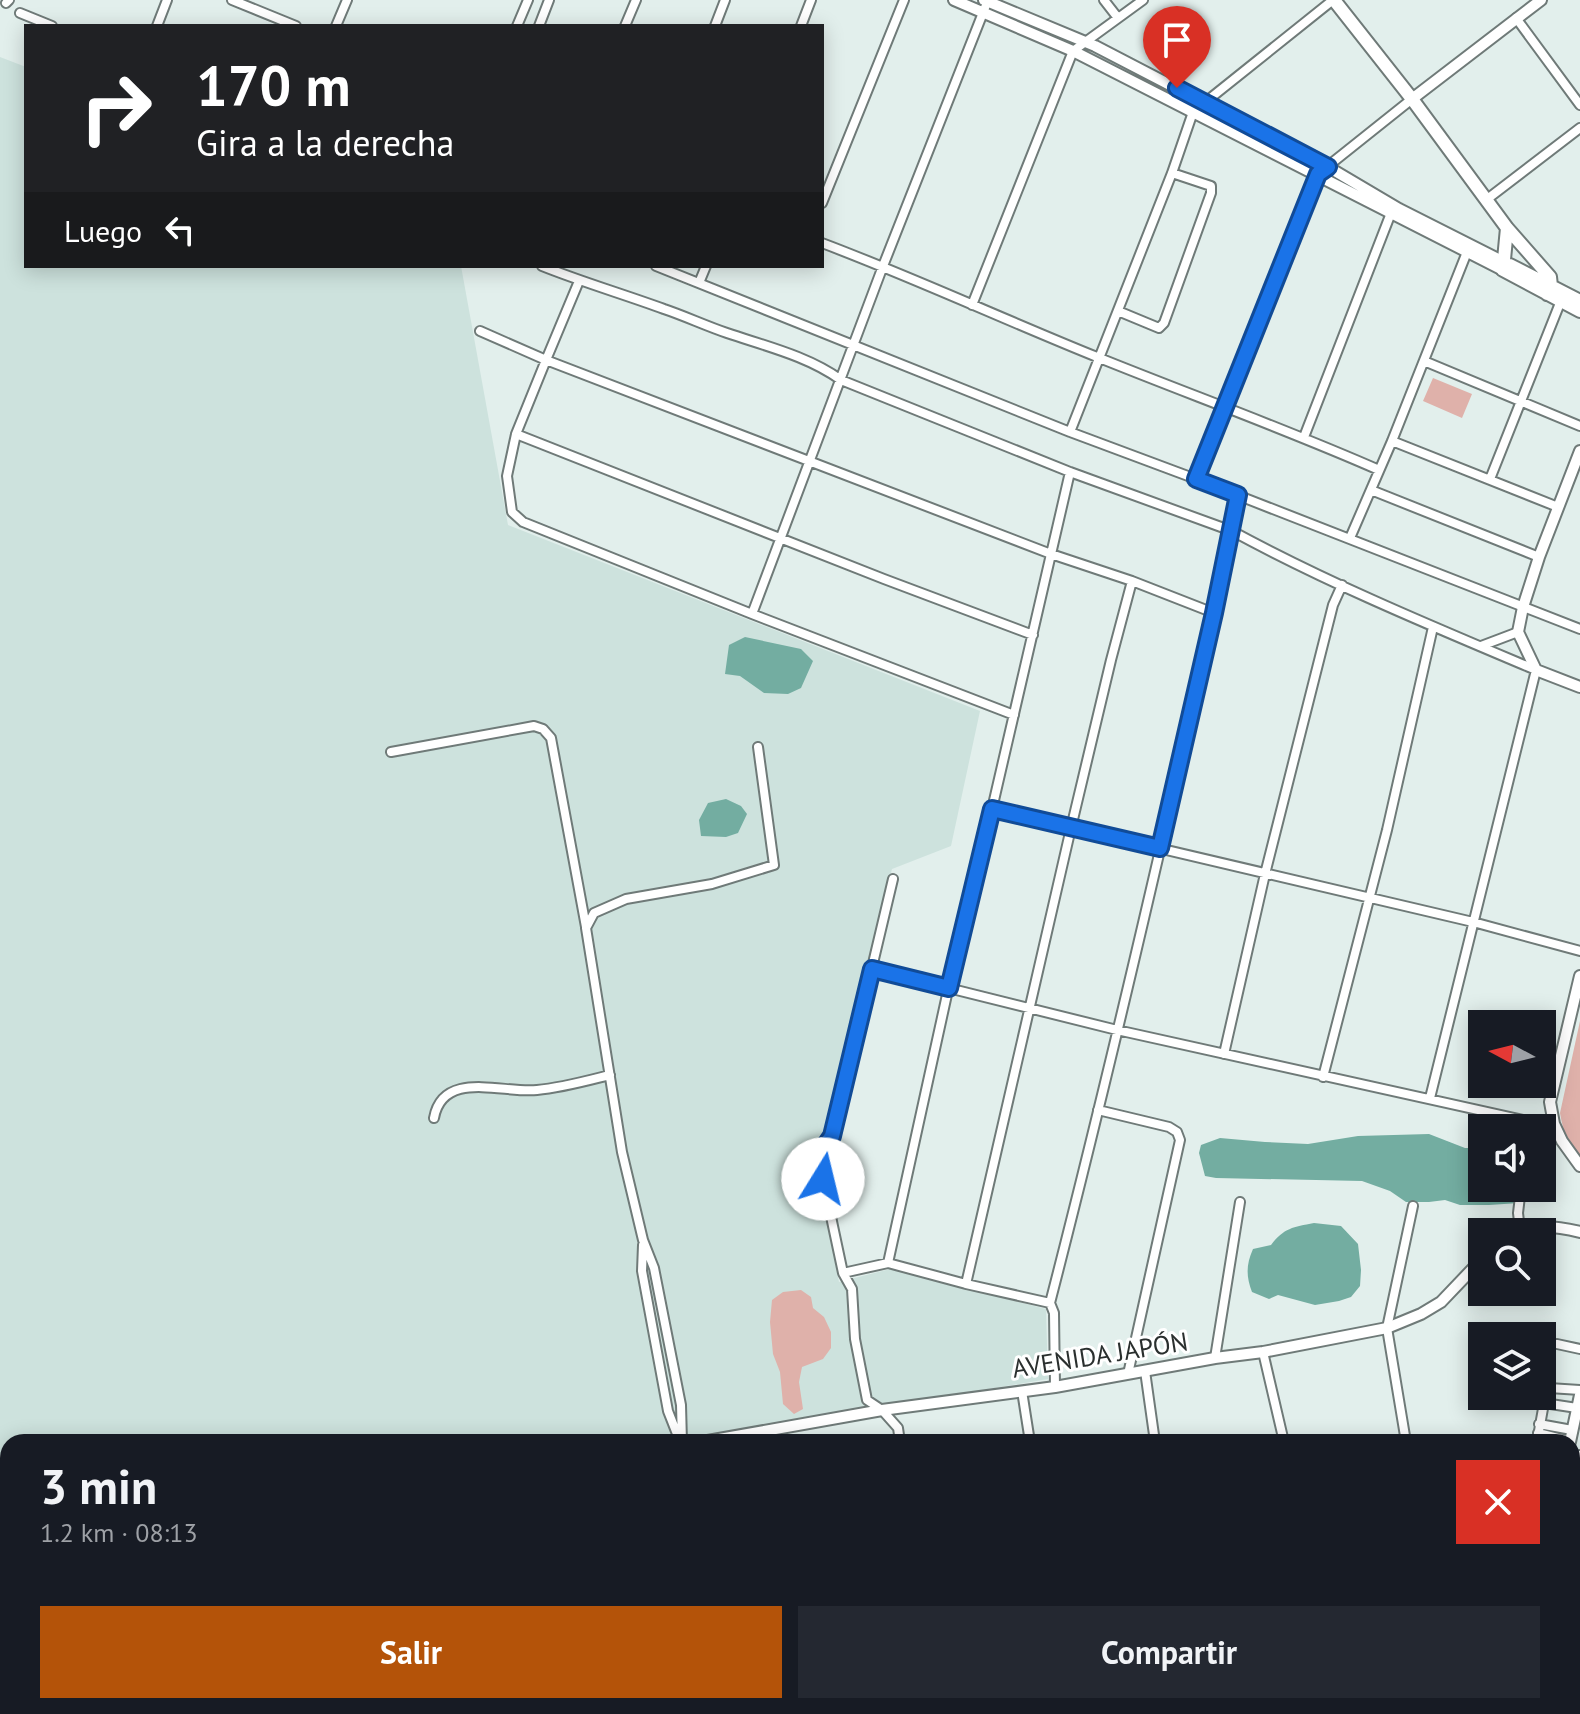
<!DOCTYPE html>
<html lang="es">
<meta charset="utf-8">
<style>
:root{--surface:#171b24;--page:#242831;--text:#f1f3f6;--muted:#9ea1a6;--accent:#b45309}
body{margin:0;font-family:"PT Sans",sans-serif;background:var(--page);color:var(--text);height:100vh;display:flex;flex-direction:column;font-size:30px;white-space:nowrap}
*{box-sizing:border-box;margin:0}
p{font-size:26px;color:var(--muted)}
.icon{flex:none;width:44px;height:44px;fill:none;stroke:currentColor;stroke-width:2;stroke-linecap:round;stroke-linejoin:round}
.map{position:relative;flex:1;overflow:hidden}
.details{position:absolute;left:0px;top:1434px;width:1580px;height:280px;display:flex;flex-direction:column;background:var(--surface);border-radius:24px 24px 0 0;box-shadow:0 4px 20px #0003}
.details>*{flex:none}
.banner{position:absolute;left:24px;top:24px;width:800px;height:244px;border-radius:0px;box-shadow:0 4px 20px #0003;background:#202124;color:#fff;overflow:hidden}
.needle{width:52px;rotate:277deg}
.controls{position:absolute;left:1468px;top:1010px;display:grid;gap:16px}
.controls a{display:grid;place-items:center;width:88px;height:88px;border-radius:0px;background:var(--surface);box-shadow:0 4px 20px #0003;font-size:40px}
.pin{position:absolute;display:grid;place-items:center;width:68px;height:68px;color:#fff;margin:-82px -34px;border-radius:50% 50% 50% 0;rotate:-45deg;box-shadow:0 0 8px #0007}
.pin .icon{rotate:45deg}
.me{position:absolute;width:88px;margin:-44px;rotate:9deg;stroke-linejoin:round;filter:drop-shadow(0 0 6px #0008)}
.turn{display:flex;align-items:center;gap:28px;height:168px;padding:0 40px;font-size:36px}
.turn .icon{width:104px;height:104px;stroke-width:2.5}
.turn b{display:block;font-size:56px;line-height:68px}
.then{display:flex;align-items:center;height:76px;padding:0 40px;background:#0003;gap:16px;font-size:30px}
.round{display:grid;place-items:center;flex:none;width:84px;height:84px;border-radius:0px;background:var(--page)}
.head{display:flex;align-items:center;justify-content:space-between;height:136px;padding:0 40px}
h1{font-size:48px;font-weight:700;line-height:60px}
.action{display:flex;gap:16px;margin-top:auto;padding:16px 40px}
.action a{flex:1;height:92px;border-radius:0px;background:var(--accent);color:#fff;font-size:32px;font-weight:700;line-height:92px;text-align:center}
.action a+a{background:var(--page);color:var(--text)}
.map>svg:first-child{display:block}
.built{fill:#cde2dd}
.green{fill:#dfb1aa}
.water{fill:#73ada1}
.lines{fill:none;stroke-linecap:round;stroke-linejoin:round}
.minor-casing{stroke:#6f7a78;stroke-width:12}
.tertiary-casing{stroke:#6f7a78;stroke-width:14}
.secondary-casing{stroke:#6f7a78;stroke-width:16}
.minor{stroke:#fff;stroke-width:8}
.tertiary{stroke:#fff;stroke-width:10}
.secondary{stroke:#fff;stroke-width:12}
.route-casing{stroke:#114b97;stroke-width:20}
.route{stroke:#1a73e8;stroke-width:14}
.labels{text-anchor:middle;stroke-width:6;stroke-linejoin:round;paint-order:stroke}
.street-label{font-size:26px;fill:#2a2f2e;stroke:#fff}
</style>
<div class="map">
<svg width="1580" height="1714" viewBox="0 0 1580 1714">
<rect width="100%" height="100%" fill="#e2efec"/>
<path class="built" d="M 0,57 L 26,67 L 26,266 L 461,266 L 508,525 L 980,711 L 951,846 L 892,869 L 825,1134 L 813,1154 L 839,1282 L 890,1269 L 1046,1309 L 1048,1379 L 679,1442 L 8,1442 L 8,1706 L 715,1706 L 716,1714 L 0,1714 Z
M 950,1706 L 1079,1706 L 1077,1714 L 951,1714 Z"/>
<path class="green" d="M 1433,378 L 1472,394 L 1462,418 L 1423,401 Z
M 1580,1021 L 1580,1160 C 1569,1145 1563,1132 1560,1113 Z
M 801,1290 L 811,1297 L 813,1308 L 824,1317 L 831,1332 L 831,1348 L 823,1359 L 802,1367 L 799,1382 L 803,1409 L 794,1414 L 783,1404 L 780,1372 L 773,1354 L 770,1322 L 772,1300 L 783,1292 Z"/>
<path class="water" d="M 745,637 L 801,649 L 813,661 L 801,688 L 788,694 L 764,693 L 740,676 L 725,674 L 729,645 Z
M 726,799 L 741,806 L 747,814 L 738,833 L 726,837 L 701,836 L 699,820 L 708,803 Z
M 1429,1134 L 1465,1148 L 1482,1148 L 1482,1188 L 1538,1188 L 1536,1194 L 1519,1203 L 1489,1205 L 1460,1205 L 1445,1200 L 1429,1202 L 1406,1202 L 1390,1191 L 1362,1181 L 1216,1178 L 1205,1176 L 1199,1153 L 1201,1145 L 1220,1138 L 1265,1142 L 1308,1144 L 1358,1136 Z
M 1314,1223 L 1341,1226 L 1358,1244 L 1361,1270 L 1360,1286 L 1351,1297 L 1339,1301 L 1315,1305 L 1278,1295 L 1269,1299 L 1252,1292 C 1246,1276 1246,1265 1253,1249 L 1271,1245 C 1284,1228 1293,1227 1314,1223 Z
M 8,1684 L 8,1706 L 199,1706 L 210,1709 L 214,1714 L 2,1714 Z"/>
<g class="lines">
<g class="minor-casing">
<path id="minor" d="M 232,0 L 296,26
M 1104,0 L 1118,18
M 6,3 L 9,0
M 20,13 L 52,26
M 1516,18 L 1580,105
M 157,26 L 167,0
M 336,26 L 347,0
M 517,26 L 528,0
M 539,26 L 549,0
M 625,26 L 636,0
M 715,26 L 725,0
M 801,26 L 811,0
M 1486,200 L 1580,128
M 822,203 L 904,0
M 822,243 C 915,278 1005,320 1097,357 C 1191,395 1286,429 1379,470
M 542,266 C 582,282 623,294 664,309 C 685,316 706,326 727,333 C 765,346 808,356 841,380 L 1070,472 L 1232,531 C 1175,789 1116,1047 1050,1303 L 1054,1313 L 1055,1387
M 656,266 L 1070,432 L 1196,479 L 1580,629
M 579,281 L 546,360 L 1051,554 L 1132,581 L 1214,613
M 699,283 L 706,266
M 972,305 L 1073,51 L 1143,0
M 1118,311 L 1159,328 L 1164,323 L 1211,193 L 1211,186 L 1172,173
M 480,331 L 546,360 L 516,434 L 507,476 L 512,512 L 523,522 L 752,614 L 1014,715
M 1424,361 L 1580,426
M 1070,432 L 1172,173 L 1193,112 L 1333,0
M 516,434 L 884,579 L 1033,635
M 1304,437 L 1391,213
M 1392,441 L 1558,507
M 1196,479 L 1318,174 L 1412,99
M 1490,479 L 1562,298
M 1371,490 L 1539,557
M 1238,495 L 1232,531 C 1330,584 1434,627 1536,670 L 1430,1098
M 1350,538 L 1392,441 L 1467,252
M 752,614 L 883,266 L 988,0
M 1481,646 L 1518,632
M 391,752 L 534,726 L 543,729 L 551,738 L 586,927
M 992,809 L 1473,922 L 1580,951
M 893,879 L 832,1136 L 821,1152 L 823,1179 L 843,1273 L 852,1289 L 855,1339 L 867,1400 L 882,1410 L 898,1428 L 900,1442
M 872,969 L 1117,1030 L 1537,1123 L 1554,1124
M 1224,1054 L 1265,874 L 1333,605 L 1342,585
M 1323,1077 L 1387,830 L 1433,627
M 1098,1110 L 1169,1127 L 1177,1132 L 1180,1140 L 1128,1374
M 434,1118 C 443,1069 504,1094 537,1090 C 561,1088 586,1081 610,1075
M 1520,1230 L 1518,1213 L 1521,1188
M 643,1245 L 642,1271 L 668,1411 L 679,1439
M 888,1263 L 966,1284 L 1050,1303
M 843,1273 L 888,1263 L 959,940 L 992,809 L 1070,472
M 966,1284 L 1071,828 L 1111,660 L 1132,581
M 1557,1344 L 1580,1349
M 1263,1352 L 1284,1442
M 1215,1358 L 1240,1202
M 1145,1371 L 1155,1442
M 1022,1391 L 1030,1442
M 1544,1403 L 1577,1408
M 1539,1424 L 1572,1430
M 1538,1433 L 1570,1441
M 682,1442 L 681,1405 L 654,1268 L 643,1240 L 622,1152 L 586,928 L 594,913 L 626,899 L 712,884 L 774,865 L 758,747
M 1406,1442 L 1387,1328 L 1413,1206
M 1537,1442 L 1544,1403 L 1549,1388 L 1580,1390
M 1572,1498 L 1580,1500
M 1572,1625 L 1580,1627
M 942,1706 L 943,1714
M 1345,1706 L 1381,1714
M 1080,1714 L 1082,1706"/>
</g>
<g class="tertiary-casing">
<path id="tertiary" d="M 954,0 L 1073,51 L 1503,270
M 984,0 L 1095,46 L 1328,167 L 1399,209 L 1504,262
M 1412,99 L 1541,0
M 1580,451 L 1539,557 L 1523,607 L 1518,632 L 1536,670 L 1580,687
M 1580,976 L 1550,1102 L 1554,1124 L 1562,1141 L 1580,1166
M 1516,1232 C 1534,1224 1560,1227 1580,1232
M 702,1442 L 882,1410 L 1055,1387 L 1215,1358 L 1263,1352 L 1387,1328 L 1421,1314 L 1441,1302 L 1482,1259
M 1570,1442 L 1580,1395
M 1572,1495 L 1580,1456
M 721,1706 L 722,1714
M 1510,1714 L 1512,1706
M 1524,1714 L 1525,1706"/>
</g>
<g class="secondary-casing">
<path id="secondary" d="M 1334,0 L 1412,99 L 1507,228 L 1550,277 L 1551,286 L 1547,294
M 1507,228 L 1503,270 L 1580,311
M 1510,265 L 1580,301"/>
</g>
<use href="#minor" class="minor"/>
<use href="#tertiary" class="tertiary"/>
<use href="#secondary" class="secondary"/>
</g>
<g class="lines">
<g class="route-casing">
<path id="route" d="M 823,1179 L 821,1152 L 832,1136 L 872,969 L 949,988 L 992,809 L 1160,848 L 1214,613 L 1238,495 L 1196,479 L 1318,174 L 1328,167 L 1177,88"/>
</g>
<use href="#route" class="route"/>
</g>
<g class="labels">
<g class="street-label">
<text transform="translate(1100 1355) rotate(-9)" y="9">AVENIDA JAPÓN</text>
</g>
</g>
</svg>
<div class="controls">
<a><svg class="needle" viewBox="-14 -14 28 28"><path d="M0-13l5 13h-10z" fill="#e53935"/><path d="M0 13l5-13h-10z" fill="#9ea1a6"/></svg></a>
<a><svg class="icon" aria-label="sound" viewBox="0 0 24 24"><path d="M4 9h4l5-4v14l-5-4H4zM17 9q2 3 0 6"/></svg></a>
<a><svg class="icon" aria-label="search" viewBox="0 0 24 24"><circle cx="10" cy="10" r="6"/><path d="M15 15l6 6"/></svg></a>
<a><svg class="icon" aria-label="layers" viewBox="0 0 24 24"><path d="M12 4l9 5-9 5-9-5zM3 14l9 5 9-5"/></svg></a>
</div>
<div class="pin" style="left:1177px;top:88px;background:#d93025"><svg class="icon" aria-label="arrive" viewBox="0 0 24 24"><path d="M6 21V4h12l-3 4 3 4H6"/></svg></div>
<svg class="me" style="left:823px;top:1179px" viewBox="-20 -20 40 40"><circle r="19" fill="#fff"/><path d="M0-13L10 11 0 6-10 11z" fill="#1a73e8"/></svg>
<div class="banner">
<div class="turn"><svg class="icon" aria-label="right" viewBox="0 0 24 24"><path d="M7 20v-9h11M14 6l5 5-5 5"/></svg><div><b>170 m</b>Gira a la derecha</div></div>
<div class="then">Luego<svg class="icon" aria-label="left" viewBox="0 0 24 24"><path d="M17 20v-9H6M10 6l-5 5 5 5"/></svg></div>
</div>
<section class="details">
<div class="head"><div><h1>3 min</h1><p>1.2 km · 08:13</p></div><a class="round" style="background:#d93025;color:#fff"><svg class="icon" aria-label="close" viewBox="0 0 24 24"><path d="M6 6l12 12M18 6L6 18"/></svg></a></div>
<div class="action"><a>Salir</a><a>Compartir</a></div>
</section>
</div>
